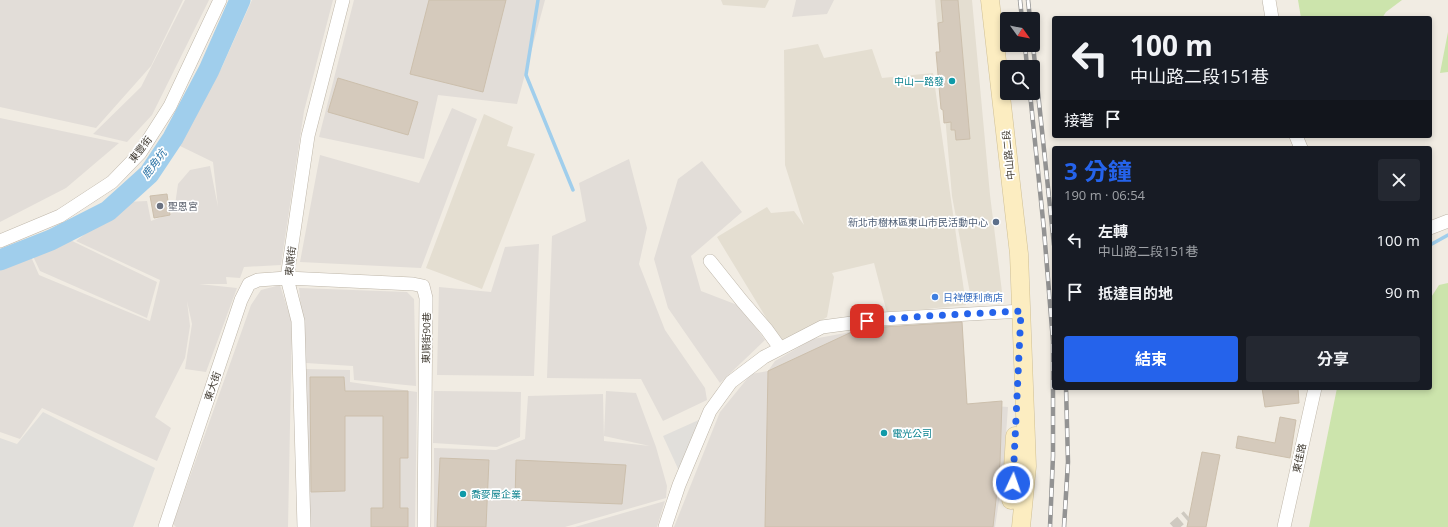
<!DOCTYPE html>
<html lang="zh-TW">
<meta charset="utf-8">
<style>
:root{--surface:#171b24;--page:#242831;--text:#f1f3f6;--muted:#9ea1a6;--accent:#2563eb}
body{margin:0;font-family:"Open Sans","Noto Sans TC",sans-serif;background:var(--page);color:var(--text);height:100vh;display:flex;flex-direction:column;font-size:15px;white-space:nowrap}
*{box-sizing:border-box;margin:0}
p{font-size:13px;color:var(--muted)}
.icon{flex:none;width:22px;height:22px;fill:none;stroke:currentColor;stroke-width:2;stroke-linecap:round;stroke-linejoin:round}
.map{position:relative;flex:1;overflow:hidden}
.sheet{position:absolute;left:1052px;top:146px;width:380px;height:244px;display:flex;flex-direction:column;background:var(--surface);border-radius:4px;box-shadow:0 2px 6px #0003}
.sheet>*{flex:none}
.guide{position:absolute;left:1052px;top:16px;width:380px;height:122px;border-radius:4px;box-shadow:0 2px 6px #0003;background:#171b24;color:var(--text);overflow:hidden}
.needle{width:26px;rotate:123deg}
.controls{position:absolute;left:1000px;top:12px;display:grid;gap:8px}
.controls a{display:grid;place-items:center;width:40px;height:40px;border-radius:4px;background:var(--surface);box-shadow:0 2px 6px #0003;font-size:20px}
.pin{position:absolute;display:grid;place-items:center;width:34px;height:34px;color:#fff;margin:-17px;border-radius:8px;box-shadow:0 2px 6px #0006}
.me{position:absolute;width:44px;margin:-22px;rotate:3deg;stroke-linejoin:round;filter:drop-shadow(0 0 3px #0008)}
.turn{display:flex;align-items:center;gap:14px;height:84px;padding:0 12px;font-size:18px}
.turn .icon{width:52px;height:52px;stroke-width:2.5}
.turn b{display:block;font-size:28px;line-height:34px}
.then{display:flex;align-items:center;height:38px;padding:0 12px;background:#0003;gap:8px;font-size:15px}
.round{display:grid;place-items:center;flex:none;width:42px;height:42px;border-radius:4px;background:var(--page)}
.summary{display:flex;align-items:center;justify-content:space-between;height:68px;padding:0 12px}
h1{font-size:24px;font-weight:700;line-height:30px;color:var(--accent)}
.primary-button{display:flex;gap:8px;margin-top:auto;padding:8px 12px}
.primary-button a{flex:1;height:46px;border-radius:4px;background:var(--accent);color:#fff;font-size:16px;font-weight:700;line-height:46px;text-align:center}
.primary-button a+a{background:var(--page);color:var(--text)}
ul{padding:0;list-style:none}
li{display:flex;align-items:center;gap:12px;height:52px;padding:0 12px}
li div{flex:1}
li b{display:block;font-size:15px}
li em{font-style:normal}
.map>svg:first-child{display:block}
.residential{fill:#e4ded1}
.industrial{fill:#e2ddd8}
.green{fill:#cce4ac}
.parking{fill:#e1dfdb}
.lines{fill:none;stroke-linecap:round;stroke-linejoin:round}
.stream{stroke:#a0ceec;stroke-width:3.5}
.river{stroke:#a0ceec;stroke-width:21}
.building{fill:#d5cabc;stroke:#ccbfac}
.pedestrian-tunnel{stroke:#cec9c0;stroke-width:10;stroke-dasharray:10 5;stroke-linecap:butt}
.minor-casing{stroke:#beb6a9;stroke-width:14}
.secondary-casing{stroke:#cfbf94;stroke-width:19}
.minor{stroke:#fff;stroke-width:13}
.secondary{stroke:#fcedc1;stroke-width:18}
.rail-casing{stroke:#939393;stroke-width:4.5}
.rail{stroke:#fff;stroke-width:3;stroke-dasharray:9;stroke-linecap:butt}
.route{stroke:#2563eb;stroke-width:7;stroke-dasharray:0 12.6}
.culture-dot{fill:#0f9aa8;stroke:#fff;stroke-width:1.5}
.worship-dot{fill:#6b7280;stroke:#fff;stroke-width:1.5}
.service-dot{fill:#5c6f8a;stroke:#fff;stroke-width:1.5}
.shop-dot{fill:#3f7fe0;stroke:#fff;stroke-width:1.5}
.labels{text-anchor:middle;stroke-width:3.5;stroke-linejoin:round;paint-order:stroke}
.culture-label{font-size:10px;fill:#0d838f;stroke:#fff;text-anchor:start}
.street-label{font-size:10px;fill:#423c33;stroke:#fff}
.worship-label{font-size:10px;fill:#5b616d;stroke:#fff;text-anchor:start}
.service-label{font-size:10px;fill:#4e5e75;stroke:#fff;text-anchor:end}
.shop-label{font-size:10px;fill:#366cbe;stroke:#fff;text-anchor:start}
.water-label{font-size:11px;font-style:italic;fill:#3278a8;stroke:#fff}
</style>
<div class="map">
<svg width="1448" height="527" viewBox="0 0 1448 527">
<rect width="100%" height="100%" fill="#f1ece3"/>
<path class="residential" d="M 721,0 L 769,0 L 765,8 L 723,5 Z
M 935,0 L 972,0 L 990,195 L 1003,300 L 972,304 L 952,196 Z
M 818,44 L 824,58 L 872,49 L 882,78 L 933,73 L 966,305 L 887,313 L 874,263 L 832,273 L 834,277 L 827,317 L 782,344 L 717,237 L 767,207 L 771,213 L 794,211 L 804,225 L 785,165 L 784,50 Z
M 484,114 L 513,127 L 507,146 L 535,154 L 482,289 L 426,268 Z"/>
<path class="industrial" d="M 0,0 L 183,0 L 151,66 L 96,128 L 0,107 Z
M 185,0 L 209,0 L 152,115 L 127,142 L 93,134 L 141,87 Z
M 252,0 L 333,0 L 304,111 L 281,265 L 244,267 L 240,278 L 226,277 L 227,284 L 199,284 L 237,288 L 206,372 L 185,369 L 192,324 L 187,301 L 190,326 L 185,358 L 155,417 L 171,428 L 157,461 L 42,408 L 20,439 L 0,432 L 0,263 L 29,252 L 39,275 L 150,321 L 160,280 L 76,241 L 126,202 L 147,201 L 151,221 L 174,212 L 178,184 L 190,170 L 210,166 L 218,207 L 213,162 L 178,145 L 222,67 Z
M 354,0 L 545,0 L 517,104 L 438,95 L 424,159 L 319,137 Z
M 796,0 L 834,0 L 827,14 L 792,17 Z
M 452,108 L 477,119 L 421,268 L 300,262 L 320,155 L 419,183 Z
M 0,118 L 119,143 L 66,188 L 0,222 Z
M 629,159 L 647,228 L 639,264 L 665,330 L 705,388 L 707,400 L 663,421 L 641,379 L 547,378 L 552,236 L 586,221 L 579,183 Z
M 702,161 L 742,212 L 691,256 L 701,291 L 740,306 L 765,340 L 720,383 L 668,308 L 654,259 L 678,179 Z
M 66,238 L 157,282 L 147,318 L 40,271 L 31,252 Z
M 539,244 L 534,376 L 437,375 L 439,287 L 491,292 L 505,247 Z
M 280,285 L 292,323 L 288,527 L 176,527 L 173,524 L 251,305 L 261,290 Z
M 299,288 L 407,292 L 414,299 L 416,386 L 354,380 L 353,366 L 306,363 Z
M 962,321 L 967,404 L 1008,407 L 1003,475 L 995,527 L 674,527 L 720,412 L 751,374 L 768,371 L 775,361 L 813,339 L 872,328 L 943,323 Z
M 304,369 L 350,370 L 350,382 L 417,392 L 415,527 L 310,527 Z
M 434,391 L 521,392 L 520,437 L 497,447 L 433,443 Z
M 606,391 L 636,393 L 656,447 L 667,486 L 666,498 L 565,527 L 434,527 L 434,448 L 496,450 L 525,439 L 528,396 L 603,394 L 604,441 L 650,446 L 604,436 Z
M 665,501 L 657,527 L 575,527 Z"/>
<path class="green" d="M 1298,0 L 1402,0 L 1386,12 L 1382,18 L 1301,18 Z
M 1448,32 L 1448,72 L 1440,73 Z
M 1448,283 L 1448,527 L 1309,527 L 1337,388 L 1430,388 L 1430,299 L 1439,285 Z"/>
<path class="parking" d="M 43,412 L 155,468 L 133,527 L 0,527 L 0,438 L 17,444 Z
M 701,419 L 680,473 L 663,436 Z"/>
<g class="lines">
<path class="stream" d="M 538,0 L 526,75 L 573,190
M 1430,245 L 1448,235"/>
<path class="river" d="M 0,260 L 51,240 L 108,211 L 149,174 L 173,138 L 209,70 L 240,0"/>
</g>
<path class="building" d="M 429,0 L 506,0 L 483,92 L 410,74 Z
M 941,0 L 958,0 L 970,139 L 956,140 L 955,130 L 951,130 L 951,122 L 944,123 L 943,110 L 941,109 L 936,52 L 940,52 L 938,23 L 943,22 Z
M 338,78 L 418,102 L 408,135 L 328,112 Z
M 167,194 L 170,215 L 154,218 L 150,196 Z
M 962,322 L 967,404 L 1002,401 L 1000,463 L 993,527 L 765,527 L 768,371 L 856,330 L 883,327 Z
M 310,377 L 344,377 L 345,391 L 408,391 L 408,458 L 400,458 L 400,508 L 408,508 L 408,527 L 371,527 L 371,508 L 383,508 L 383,416 L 345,416 L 345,491 L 311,492 Z
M 1262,388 L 1298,388 L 1299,403 L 1265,407 Z
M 1280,417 L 1296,420 L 1290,458 L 1236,448 L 1238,436 L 1275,443 Z
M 1202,452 L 1220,455 L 1206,527 L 1187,527 Z
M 440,458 L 489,460 L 486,527 L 437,527 Z
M 516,460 L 626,465 L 622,504 L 515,500 Z"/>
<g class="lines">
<path class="pedestrian-tunnel" d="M 1173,527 L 1187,515"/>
<g class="minor-casing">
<path id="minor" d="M 1269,0 L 1272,18
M 1296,136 L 1301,148
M 1430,228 L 1448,221
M 0,241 L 60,216 L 112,182 L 140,153 L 170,106 L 220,0
M 710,261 L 742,301 L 767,330 L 780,348
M 165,527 L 241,300 L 249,284 L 258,280 L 287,278 L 413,284 L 423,286 L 426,298 L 424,527
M 304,527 L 298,321 L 287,278 L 308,136 L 343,0
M 665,527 L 679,485 L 710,411 L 731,382 L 764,357 L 822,327 L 882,319 L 1021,311
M 1284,527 L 1315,388"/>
</g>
<g class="secondary-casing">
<path id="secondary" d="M 990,0 L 1019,254 L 1027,466 L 1021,527
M 1011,500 L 1015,436"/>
</g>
<use href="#minor" class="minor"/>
<use href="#secondary" class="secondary"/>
<g class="rail-casing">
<path id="rail" d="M 1020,0 L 1022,19
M 1028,0 L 1030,19
M 1025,45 L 1027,67
M 1033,45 L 1054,245
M 1030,93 L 1044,230 L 1053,341 L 1053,456 L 1050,527
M 1064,527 L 1068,462 L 1066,388"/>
</g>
<use href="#rail" class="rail"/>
</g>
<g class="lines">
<path class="route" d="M 867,321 L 926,316 L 1021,311 L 1013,483"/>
</g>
<g class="culture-dot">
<circle cx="952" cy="81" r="4"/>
<circle cx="884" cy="433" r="4"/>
<circle cx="463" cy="494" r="4"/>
</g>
<circle class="worship-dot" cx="160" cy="206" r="4"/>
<circle class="service-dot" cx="996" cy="222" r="4"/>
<circle class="shop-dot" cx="935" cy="297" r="4"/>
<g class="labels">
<g class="culture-label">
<text x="944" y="85" text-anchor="end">中山一路發</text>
<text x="892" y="437">電光公司</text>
<text x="471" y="498">喬麥屋企業</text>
</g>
<g class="street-label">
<text transform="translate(140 149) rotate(-52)" y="4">東豐街</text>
<text transform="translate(1008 155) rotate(-96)" y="4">中山路二段</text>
<text transform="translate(290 261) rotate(-83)" y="4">東順街</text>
<text transform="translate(426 338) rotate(-89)" y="4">東順街90巷</text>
<text transform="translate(212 386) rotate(-71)" y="4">東大街</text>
<text transform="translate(1299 458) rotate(-78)" y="4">東佳路</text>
</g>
<g class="worship-label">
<text x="168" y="210">聖恩宮</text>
</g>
<g class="service-label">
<text x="988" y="226">新北市樹林區東山市民活動中心</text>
</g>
<g class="shop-label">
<text x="943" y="301">日祥便利商店</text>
</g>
<g class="water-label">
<text transform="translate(154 164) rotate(-53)" y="4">鹿角坑</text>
</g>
</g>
</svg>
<div class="controls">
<a><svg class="needle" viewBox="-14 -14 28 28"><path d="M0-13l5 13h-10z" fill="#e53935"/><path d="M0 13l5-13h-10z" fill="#9ea1a6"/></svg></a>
<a><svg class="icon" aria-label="search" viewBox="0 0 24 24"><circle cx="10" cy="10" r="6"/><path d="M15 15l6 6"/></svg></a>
</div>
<div class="pin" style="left:867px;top:321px;background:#d93025"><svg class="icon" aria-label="arrive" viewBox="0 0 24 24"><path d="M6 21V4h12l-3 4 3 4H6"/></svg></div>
<svg class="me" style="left:1013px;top:483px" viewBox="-20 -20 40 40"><circle r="17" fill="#2563eb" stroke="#fff" stroke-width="3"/><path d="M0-11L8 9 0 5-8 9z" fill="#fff"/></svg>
<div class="guide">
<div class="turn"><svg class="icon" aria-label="left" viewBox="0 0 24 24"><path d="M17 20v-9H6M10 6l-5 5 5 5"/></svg><div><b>100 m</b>中山路二段151巷</div></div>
<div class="then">接著<svg class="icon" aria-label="arrive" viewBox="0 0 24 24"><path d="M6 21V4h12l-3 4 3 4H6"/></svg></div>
</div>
<section class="sheet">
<div class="summary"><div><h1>3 分鐘</h1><p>190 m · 06:54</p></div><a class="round"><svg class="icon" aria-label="close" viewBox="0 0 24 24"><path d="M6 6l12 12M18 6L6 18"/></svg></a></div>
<ul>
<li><svg class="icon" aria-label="left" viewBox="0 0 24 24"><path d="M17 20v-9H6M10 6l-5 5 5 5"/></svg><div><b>左轉</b><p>中山路二段151巷</p></div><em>100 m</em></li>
<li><svg class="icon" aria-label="arrive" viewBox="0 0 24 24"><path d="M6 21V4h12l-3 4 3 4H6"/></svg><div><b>抵達目的地</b></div><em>90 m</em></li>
</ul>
<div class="primary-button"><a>結束</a><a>分享</a></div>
</section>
</div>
